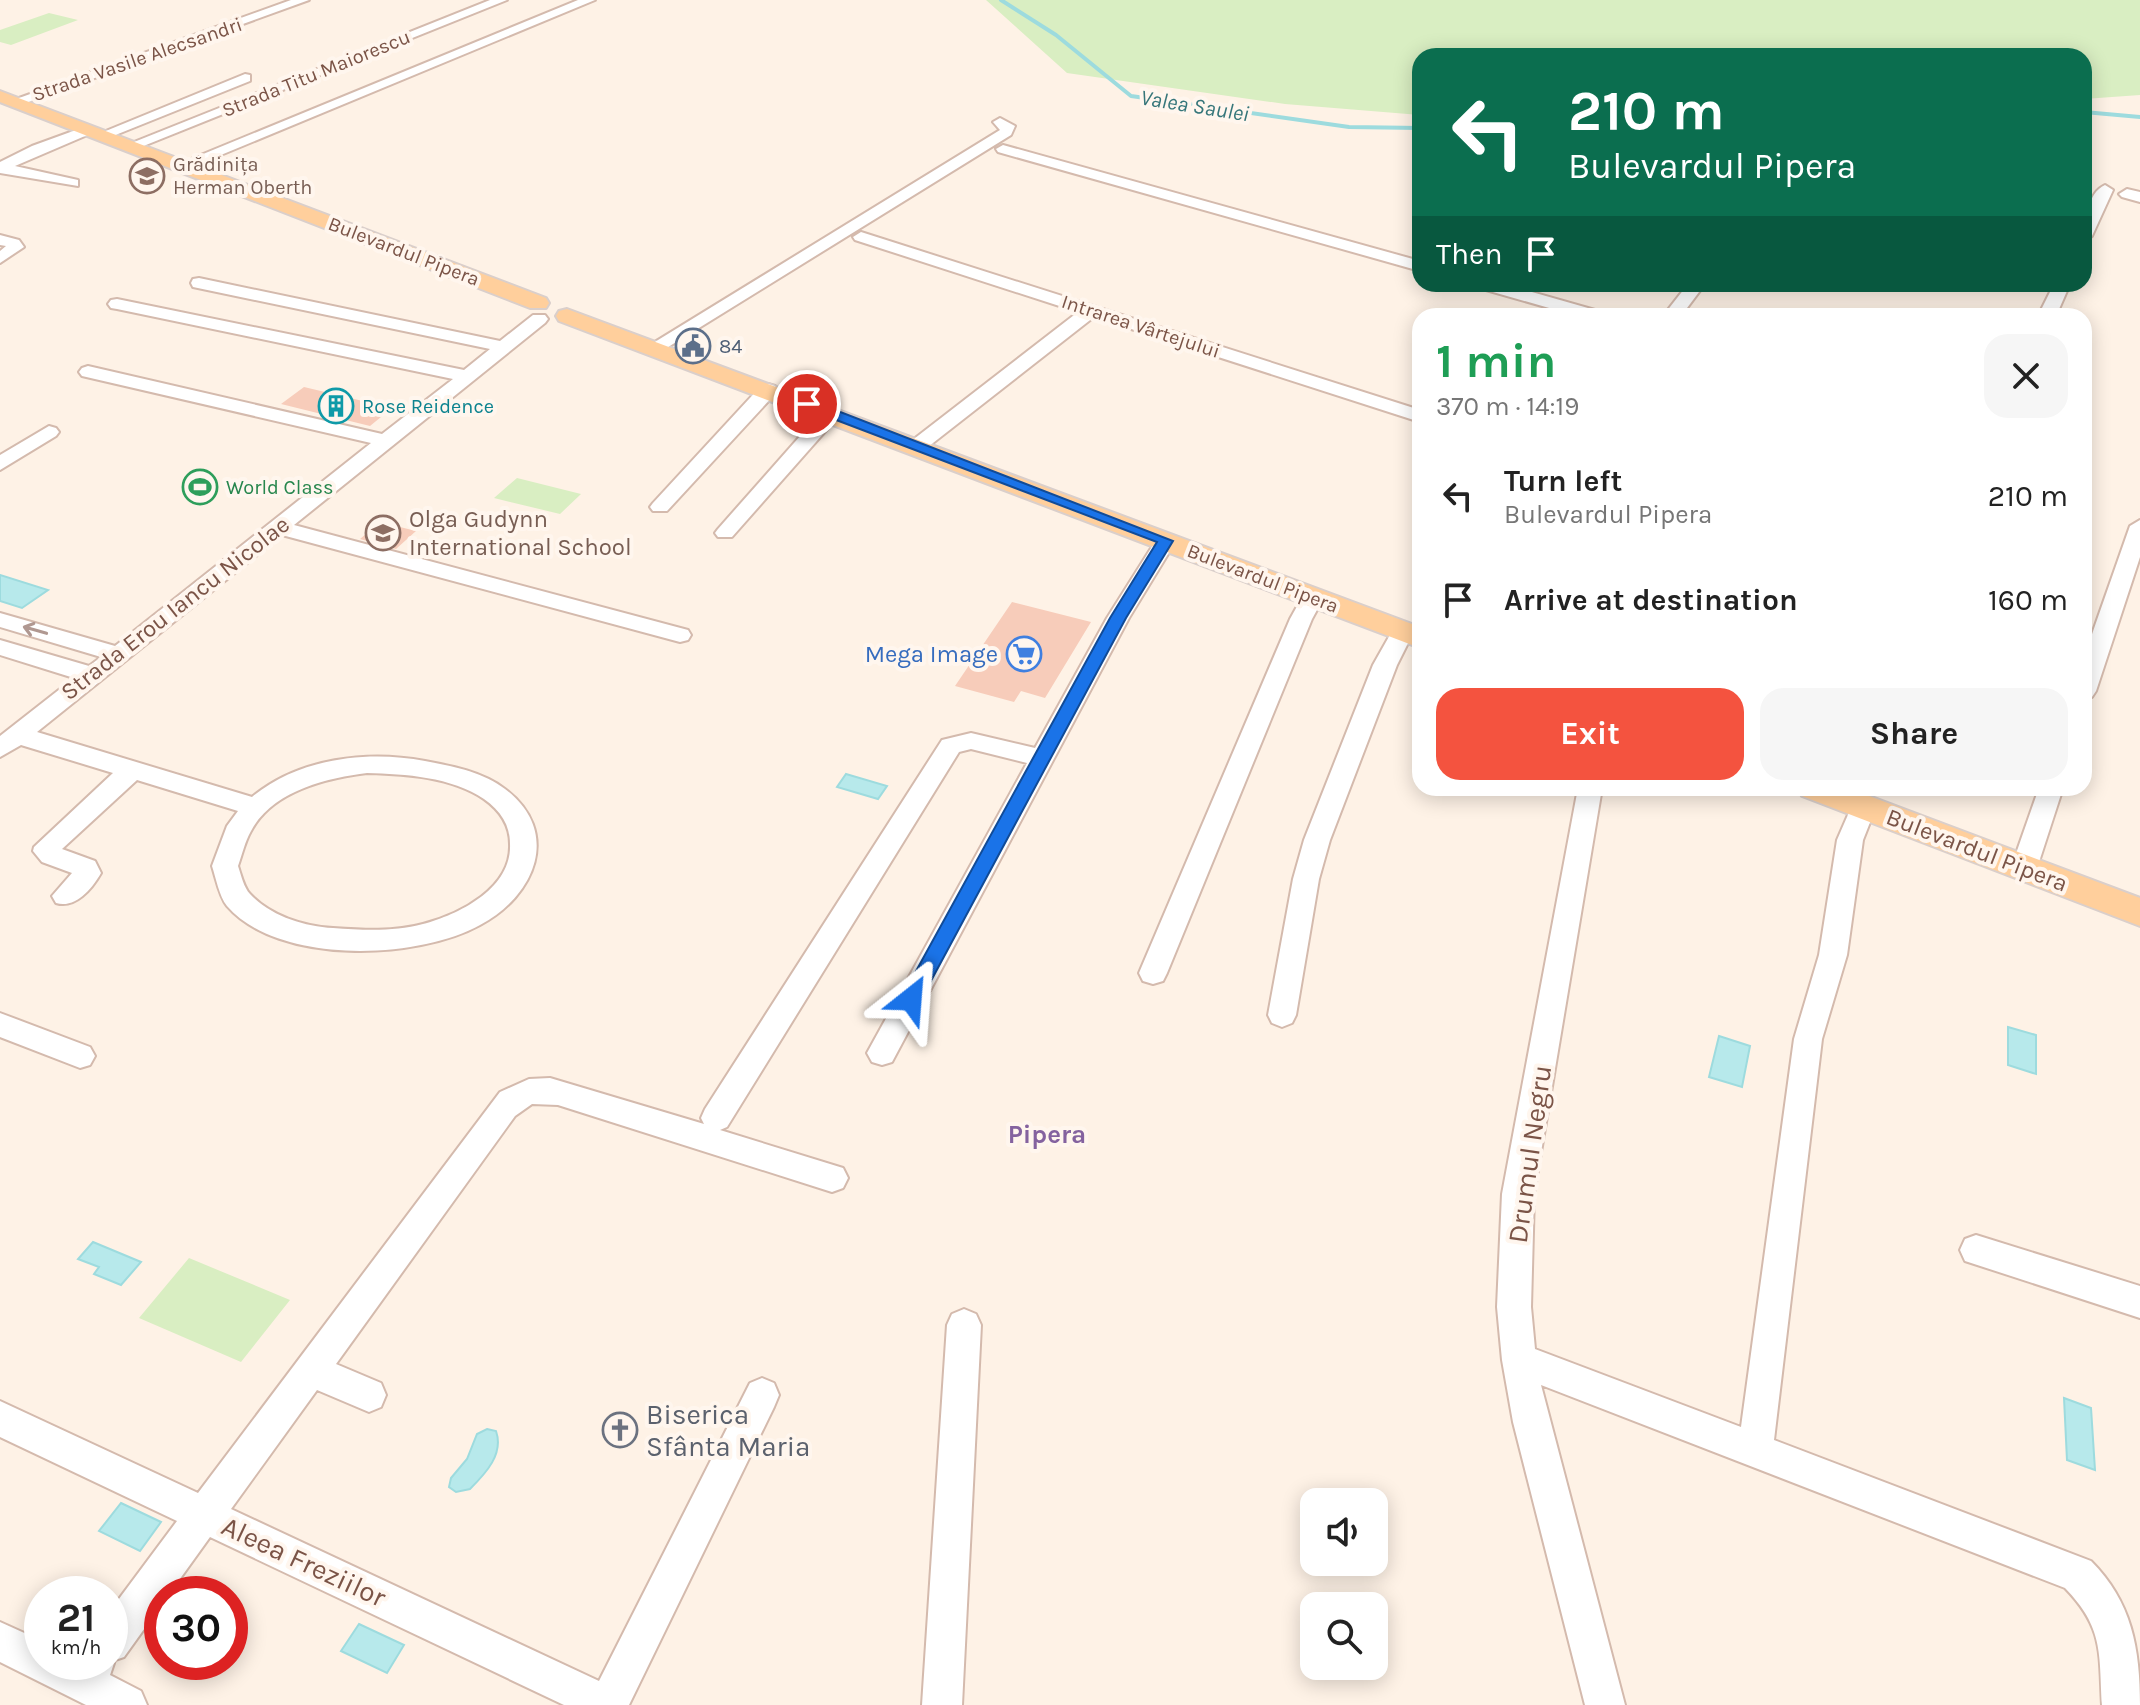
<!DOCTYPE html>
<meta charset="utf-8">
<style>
:root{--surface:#fff;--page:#f6f6f6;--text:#222;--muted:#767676;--accent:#f4533f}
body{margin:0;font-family:Karla,sans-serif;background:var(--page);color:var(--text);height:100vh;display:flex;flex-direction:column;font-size:30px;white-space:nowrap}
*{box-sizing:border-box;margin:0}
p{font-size:26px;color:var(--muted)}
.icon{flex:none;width:44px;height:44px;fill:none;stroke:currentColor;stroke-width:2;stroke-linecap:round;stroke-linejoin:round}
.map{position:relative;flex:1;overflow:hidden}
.sheet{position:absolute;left:1412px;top:308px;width:680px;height:488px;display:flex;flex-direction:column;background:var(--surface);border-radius:24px;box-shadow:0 4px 20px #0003}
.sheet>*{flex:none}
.top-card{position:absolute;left:1412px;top:48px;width:680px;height:244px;border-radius:24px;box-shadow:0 4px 20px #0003;background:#0b6e4f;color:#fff;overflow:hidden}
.fabs{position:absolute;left:1300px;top:1488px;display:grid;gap:16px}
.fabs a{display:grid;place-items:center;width:88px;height:88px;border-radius:16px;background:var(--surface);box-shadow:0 4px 20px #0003;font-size:40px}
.speed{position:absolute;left:24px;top:1576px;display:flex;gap:16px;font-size:40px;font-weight:700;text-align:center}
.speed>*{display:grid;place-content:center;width:104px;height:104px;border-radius:50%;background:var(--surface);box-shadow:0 4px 20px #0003;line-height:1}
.speed small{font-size:20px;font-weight:400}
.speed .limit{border:12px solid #d22;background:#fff;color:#111}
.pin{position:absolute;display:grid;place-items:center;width:68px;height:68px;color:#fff;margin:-34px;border:4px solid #fff;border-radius:50%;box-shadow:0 2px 8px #0007}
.me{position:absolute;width:88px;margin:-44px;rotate:28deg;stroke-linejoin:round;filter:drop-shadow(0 0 6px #0008)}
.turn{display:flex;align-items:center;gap:28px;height:168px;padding:0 24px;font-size:36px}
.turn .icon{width:104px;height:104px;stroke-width:2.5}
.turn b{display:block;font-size:56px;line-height:68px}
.then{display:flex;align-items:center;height:76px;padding:0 24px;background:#0003;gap:16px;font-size:30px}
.round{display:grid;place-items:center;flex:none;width:84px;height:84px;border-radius:24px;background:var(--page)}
.head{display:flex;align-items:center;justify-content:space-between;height:136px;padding:0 24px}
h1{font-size:48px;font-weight:700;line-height:60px;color:#1e9e55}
.action{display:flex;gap:16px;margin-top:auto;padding:16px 24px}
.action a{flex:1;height:92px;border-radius:24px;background:var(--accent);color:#fff;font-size:32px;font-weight:700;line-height:92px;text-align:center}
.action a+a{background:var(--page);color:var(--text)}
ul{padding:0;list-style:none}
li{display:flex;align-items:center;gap:24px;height:104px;padding:0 24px}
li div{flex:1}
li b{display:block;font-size:30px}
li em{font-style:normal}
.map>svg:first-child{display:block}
.green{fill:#d9eec2}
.water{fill:#b7e9eb;stroke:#9ddbde;stroke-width:2}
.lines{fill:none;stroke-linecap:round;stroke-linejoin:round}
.stream{stroke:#9ddbde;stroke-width:4}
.building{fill:#f7ccba}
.minor-casing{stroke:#d4baad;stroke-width:4}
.major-casing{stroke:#dacfcb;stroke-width:4}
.minor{fill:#fff;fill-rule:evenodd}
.major{fill:#ffcf9c;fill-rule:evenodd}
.oneway{stroke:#b09891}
.route{fill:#1a73e8;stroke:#114b97;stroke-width:2}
.labels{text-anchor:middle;stroke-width:8;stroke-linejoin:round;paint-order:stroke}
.far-street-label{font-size:20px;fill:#7b5447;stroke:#fff6ee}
.far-education-label{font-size:20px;fill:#785e54;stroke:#fff6ee;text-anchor:start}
.far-service-label{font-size:20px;fill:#4e5e75;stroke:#fff6ee;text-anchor:start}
.far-culture-label{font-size:20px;fill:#0d838f;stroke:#fff6ee;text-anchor:start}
.far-leisure-label{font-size:20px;fill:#27864d;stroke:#fff6ee;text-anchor:start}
.far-water-label{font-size:22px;font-style:italic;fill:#36767a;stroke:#fff6ee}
.education-label{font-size:24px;fill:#785e54;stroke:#fff6ee;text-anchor:start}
.street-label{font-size:24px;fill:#7b5447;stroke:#fff6ee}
.shop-label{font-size:24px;fill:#366cbe;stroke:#fff6ee;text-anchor:end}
.neighbourhood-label{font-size:26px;font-weight:bold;fill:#84629f;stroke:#fff6ee}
.near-street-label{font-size:28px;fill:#7b5447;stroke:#fff6ee}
.near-worship-label{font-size:28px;fill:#5b616d;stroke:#fff6ee;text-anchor:start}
</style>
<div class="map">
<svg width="2140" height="1705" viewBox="0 0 2140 1705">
<rect width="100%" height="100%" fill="#fef2e6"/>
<path class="green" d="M 986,0 L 2140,0 L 2140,95 L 2084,99 L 2084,56 L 1420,56 L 1420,115 L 1285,104 L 1067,73 Z
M 49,13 L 78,20 L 11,45 L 0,42 L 0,30 Z
M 517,478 L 581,494 L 560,514 L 494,498 Z
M 189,1258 L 290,1300 L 241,1362 L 139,1318 Z"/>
<path class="water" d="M 0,575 L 48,590 L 22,608 L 0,601 Z
M 846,774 L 887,786 L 878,799 L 837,787 Z
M 2008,1027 L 2036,1035 L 2036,1074 L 2008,1065 Z
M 1719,1036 L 1750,1046 L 1742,1087 L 1709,1077 Z
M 93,1242 L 141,1262 L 121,1285 L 94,1274 L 99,1267 L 78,1259 Z
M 2064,1398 L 2091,1408 L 2095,1470 L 2067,1460 Z
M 487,1429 L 496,1431 C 504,1454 486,1473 470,1489 L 456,1492 L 449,1487 L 451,1478 L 467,1459 L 477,1434 Z
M 121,1503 L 161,1522 L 140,1551 L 99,1531 Z
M 359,1624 L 404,1645 L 387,1673 L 341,1651 Z"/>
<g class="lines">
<path class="stream" d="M 1001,0 L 1056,35 L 1131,96 L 1349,127 L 1420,128
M 2084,112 L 2140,117"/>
</g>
<path class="building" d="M 304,387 L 392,408 L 370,426 L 281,404 Z
M 380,522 L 416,531 L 396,549 L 360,539 Z
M 1012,602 L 1091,622 L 1045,698 L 1021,691 L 1014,702 L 955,686 Z"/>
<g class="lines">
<g class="minor-casing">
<path id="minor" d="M 291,0 L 309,0 L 20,105 L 8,102 Z
M 490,0 L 507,0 L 136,149 L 126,149 L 124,146 Z
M 578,0 L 595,0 L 187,169 L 177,169 L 174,166 Z
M 245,74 L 250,75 L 250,81 L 108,138 L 103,139 L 96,135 Z
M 1000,118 L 1015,126 L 1011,135 L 660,352 L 654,353 L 645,348 L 1000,130 L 993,122 Z
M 87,126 L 94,130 L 92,133 L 15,166 L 78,180 L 78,186 L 0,173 L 0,162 L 32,146 Z
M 1003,145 L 1420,261 L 1420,271 L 998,152 L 996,149 Z
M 2105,185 L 2113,190 L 2092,236 L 2084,241 C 2084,223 2087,193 2105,185 Z
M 2127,189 L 2140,192 L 2140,202 L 2122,197 L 2119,194 Z
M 861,232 L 1420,410 L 1420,422 L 1094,317 L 924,450 L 910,450 L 907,446 L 910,442 L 1078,312 L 855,240 L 853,237 Z
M 0,235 L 19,240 L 24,247 L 0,263 L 0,251 L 6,246 L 0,245 Z
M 199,278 L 500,341 L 533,315 L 545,315 L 548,319 L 545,323 L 294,525 L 688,630 L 691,635 L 688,640 L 680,642 L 282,535 L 37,732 L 252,797 C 299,758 368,750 425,761 C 452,766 483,772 505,789 C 562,832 535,896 480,925 C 417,960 278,965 227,906 C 219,896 216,878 212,866 L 227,826 L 238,811 L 137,780 L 62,849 L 95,861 L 101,873 C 92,889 75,909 56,903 L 52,896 L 72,873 L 42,862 L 33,851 L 34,847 L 113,773 L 21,745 L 0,757 L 0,736 L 74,678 L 0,655 L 0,640 L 89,666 L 101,657 L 0,627 L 0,613 L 115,646 L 371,443 L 82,376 L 79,372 L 82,368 L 88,366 L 382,434 L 453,379 L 117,309 L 111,308 L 108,304 L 111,300 L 117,299 L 464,370 L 490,349 L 193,287 L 191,283 L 193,279 ZM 367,773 C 406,774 451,777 484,799 C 501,811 510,825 510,844 C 512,888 460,914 423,924 C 394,932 362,930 333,928 C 303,926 271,916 250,894 C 244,888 241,875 238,866 C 242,855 245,841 251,831 C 272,791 327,778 367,773 Z
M 1477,284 L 1504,284 L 1602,312 L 1605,316 L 1577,316 L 1479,288 Z
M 1688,284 L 1705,284 L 1681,316 L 1663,316 Z
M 2054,284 L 2070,284 L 2056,316 L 2038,316 Z
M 768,384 L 775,386 L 777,390 L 775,394 L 667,511 L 653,511 L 650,507 L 653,503 L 761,386 Z
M 831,407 L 841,413 L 838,417 L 732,537 L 718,537 L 715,533 L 718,529 L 824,409 Z
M 49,426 L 56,428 L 59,432 L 56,436 L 0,470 L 0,455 Z
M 2140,520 L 2140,557 L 2096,691 L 2092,697 L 2084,699 L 2084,657 L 2130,526 Z
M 1165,535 L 1176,541 L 1129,618 L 892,1062 L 882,1065 L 872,1062 L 867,1053 L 1027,763 L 971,749 L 959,752 L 727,1127 L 720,1130 L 843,1168 L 848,1178 L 843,1188 L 832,1192 L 558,1105 L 532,1104 L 515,1116 L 336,1364 L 381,1383 L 386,1395 L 381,1407 L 369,1412 L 317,1390 L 231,1509 L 599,1681 L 750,1383 L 762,1378 L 774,1383 L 779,1395 L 774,1407 L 629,1705 L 564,1705 L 210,1537 L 169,1594 L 162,1594 L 162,1604 L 124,1657 L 115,1660 L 110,1675 L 141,1691 L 147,1705 L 86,1705 L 0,1662 L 0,1622 L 42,1641 L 42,1662 L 110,1662 L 110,1611 L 177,1521 L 0,1437 L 0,1401 L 198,1493 L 500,1092 L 529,1079 L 550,1078 L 704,1124 L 701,1118 L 705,1109 L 942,740 L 971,733 L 1035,748 L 1107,618 L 1158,537 Z
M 1313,590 L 1321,592 L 1324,597 L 1312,619 L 1167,973 L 1163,981 L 1153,984 L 1143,981 L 1139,973 L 1290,619 L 1305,592 Z
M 1403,624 L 1411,626 L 1414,631 L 1397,665 L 1330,840 L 1319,879 L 1296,1015 L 1292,1023 L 1282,1027 L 1272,1023 L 1268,1015 L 1293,879 L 1304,840 L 1373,665 L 1395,626 Z
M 1578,788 L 1602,788 L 1534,1194 L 1531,1307 L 1535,1349 L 1741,1427 L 1794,1039 L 1819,955 L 1837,840 L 1854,801 L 1863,798 L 1872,801 L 1876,807 L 1863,840 L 1847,955 L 1822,1039 L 1774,1440 L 2091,1561 C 2132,1602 2140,1649 2140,1705 L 2102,1705 C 2099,1653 2104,1628 2065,1588 L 1541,1385 L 1625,1705 L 1585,1705 L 1513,1422 L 1502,1360 L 1497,1307 L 1502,1194 Z
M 2039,788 L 2063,788 L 2037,868 L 2033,875 L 2024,878 L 2015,875 L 2011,868 Z
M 0,1013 L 90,1047 L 95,1056 L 90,1065 L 80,1068 L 0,1037 Z
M 1976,1235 L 2140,1286 L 2140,1318 L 1965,1261 L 1960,1250 L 1965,1239 Z
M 964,1309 L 976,1314 L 981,1325 L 962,1705 L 922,1705 L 947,1325 L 952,1314 Z"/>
</g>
<g class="major-casing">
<path id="major" d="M 0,91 L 546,298 L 549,303 L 546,308 L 530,308 L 0,102 Z
M 567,309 L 1420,627 L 1420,648 L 559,321 L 556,316 L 559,311 Z
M 1798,788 L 1848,788 L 2140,898 L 2140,926 L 1802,796 Z"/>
</g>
<use href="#minor" class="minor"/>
<use href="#major" class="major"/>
</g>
<defs><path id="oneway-shaft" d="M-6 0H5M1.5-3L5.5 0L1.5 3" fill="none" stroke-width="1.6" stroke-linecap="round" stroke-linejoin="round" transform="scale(2)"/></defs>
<use class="oneway" href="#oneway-shaft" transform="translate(35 630) rotate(-164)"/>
<path class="route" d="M 802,401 L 812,401 L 1173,541 L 1126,618 L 918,1005 L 904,1005 L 901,999 L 904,993 L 1110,618 L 1157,542 L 802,407 Z"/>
<defs>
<g id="school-ring" transform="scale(1.8)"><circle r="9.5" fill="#fff6ee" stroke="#8d6e63" stroke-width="1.5"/><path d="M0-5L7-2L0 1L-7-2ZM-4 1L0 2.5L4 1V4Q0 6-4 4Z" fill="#8d6e63"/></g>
<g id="civic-ring" transform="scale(1.8)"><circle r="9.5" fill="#fff6ee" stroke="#5c6f8a" stroke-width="1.5"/><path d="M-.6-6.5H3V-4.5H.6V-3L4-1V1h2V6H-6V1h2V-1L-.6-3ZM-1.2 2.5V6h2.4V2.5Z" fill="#5c6f8a"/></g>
<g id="building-ring" transform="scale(1.8)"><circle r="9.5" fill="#fff6ee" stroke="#0f9aa8" stroke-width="1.5"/><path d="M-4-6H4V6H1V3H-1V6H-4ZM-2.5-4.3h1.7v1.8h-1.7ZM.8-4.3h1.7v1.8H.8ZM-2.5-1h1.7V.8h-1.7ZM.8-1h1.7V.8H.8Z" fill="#0f9aa8"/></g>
<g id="stadium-ring" transform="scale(1.8)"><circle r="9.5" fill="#fff6ee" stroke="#2e9e5b" stroke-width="1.5"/><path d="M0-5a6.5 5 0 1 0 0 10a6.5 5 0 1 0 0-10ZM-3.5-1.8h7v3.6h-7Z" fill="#2e9e5b"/></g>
<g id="supermarket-ring" transform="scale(1.8)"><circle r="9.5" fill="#fff6ee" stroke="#3f7fe0" stroke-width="1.5"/><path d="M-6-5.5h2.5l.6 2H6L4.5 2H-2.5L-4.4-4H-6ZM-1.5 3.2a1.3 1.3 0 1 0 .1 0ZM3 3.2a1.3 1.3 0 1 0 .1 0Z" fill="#3f7fe0"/></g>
<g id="church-ring" transform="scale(1.8)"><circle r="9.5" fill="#fff6ee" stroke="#6b7280" stroke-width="1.5"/><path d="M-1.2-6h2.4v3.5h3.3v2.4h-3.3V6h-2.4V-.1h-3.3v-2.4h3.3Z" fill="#6b7280"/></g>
</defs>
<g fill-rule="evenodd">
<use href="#school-ring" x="147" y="176"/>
<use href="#civic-ring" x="693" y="346"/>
<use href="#building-ring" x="336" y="406"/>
<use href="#stadium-ring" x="200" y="487"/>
<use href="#school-ring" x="383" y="533"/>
<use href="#supermarket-ring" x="1024" y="654"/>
<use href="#church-ring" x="620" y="1430"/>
</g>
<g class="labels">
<g class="far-street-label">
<text transform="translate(137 59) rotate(-19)" y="7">Strada Vasile Alecsandri</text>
<text transform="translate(316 73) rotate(-22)" y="7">Strada Titu Maiorescu</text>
<text transform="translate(404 251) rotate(21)" y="7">Bulevardul Pipera</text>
<text transform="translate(1141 326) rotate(18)" y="7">Intrarea Vârtejului</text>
<text transform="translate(1263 578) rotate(21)" y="7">Bulevardul Pipera</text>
</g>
<g class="far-education-label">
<text x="173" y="171">Grădinița<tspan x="173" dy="23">Herman Oberth</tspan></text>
</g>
<g class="far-service-label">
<text x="719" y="353">84</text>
</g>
<g class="far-culture-label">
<text x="362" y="413">Rose Reidence</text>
</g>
<g class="far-leisure-label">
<text x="226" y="494">World Class</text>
</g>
<g class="far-water-label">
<text transform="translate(1195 105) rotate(9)" y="8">Valea Saulei</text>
</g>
<g class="education-label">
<text x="409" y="527">Olga Gudynn<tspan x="409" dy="28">International School</tspan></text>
</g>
<g class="street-label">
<text transform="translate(175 608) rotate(-38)" y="8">Strada Erou Iancu Nicolae</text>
<text transform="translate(1977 850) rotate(21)" y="8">Bulevardul Pipera</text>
</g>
<g class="shop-label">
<text x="998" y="662">Mega Image</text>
</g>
<g class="neighbourhood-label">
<text x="1047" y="1143">Pipera</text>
</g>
<g class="near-street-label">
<text transform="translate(1529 1154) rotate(-82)" y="10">Drumul Negru</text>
<text transform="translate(304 1561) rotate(25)" y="10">Aleea Freziilor</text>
</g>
<g class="near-worship-label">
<text x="646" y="1424">Biserica<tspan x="646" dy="32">Sfânta Maria</tspan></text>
</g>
</g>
</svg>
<div class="fabs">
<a><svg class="icon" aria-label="sound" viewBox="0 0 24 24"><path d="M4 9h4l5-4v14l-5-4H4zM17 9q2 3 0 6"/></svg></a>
<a><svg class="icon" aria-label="search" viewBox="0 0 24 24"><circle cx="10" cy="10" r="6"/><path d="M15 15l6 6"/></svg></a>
</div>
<div class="speed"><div>21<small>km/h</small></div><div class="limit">30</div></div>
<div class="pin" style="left:807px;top:404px;background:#d93025"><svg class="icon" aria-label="arrive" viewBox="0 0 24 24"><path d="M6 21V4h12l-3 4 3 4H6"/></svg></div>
<svg class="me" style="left:911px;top:999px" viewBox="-20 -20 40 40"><path d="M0-17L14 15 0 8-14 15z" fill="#1a73e8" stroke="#fff" stroke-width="4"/></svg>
<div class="top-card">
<div class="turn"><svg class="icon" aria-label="left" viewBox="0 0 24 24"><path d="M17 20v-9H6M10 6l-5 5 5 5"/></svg><div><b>210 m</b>Bulevardul Pipera</div></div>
<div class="then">Then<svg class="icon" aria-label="arrive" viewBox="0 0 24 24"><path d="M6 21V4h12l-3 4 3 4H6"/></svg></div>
</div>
<section class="sheet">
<div class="head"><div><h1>1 min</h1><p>370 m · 14:19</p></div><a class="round"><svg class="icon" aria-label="close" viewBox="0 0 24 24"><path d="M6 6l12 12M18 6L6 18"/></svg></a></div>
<ul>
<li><svg class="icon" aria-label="left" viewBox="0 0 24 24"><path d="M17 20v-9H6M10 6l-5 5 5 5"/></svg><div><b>Turn left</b><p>Bulevardul Pipera</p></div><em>210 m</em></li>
<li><svg class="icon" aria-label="arrive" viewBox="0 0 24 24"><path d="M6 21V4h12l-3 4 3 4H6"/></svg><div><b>Arrive at destination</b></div><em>160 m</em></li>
</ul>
<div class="action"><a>Exit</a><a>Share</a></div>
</section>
</div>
